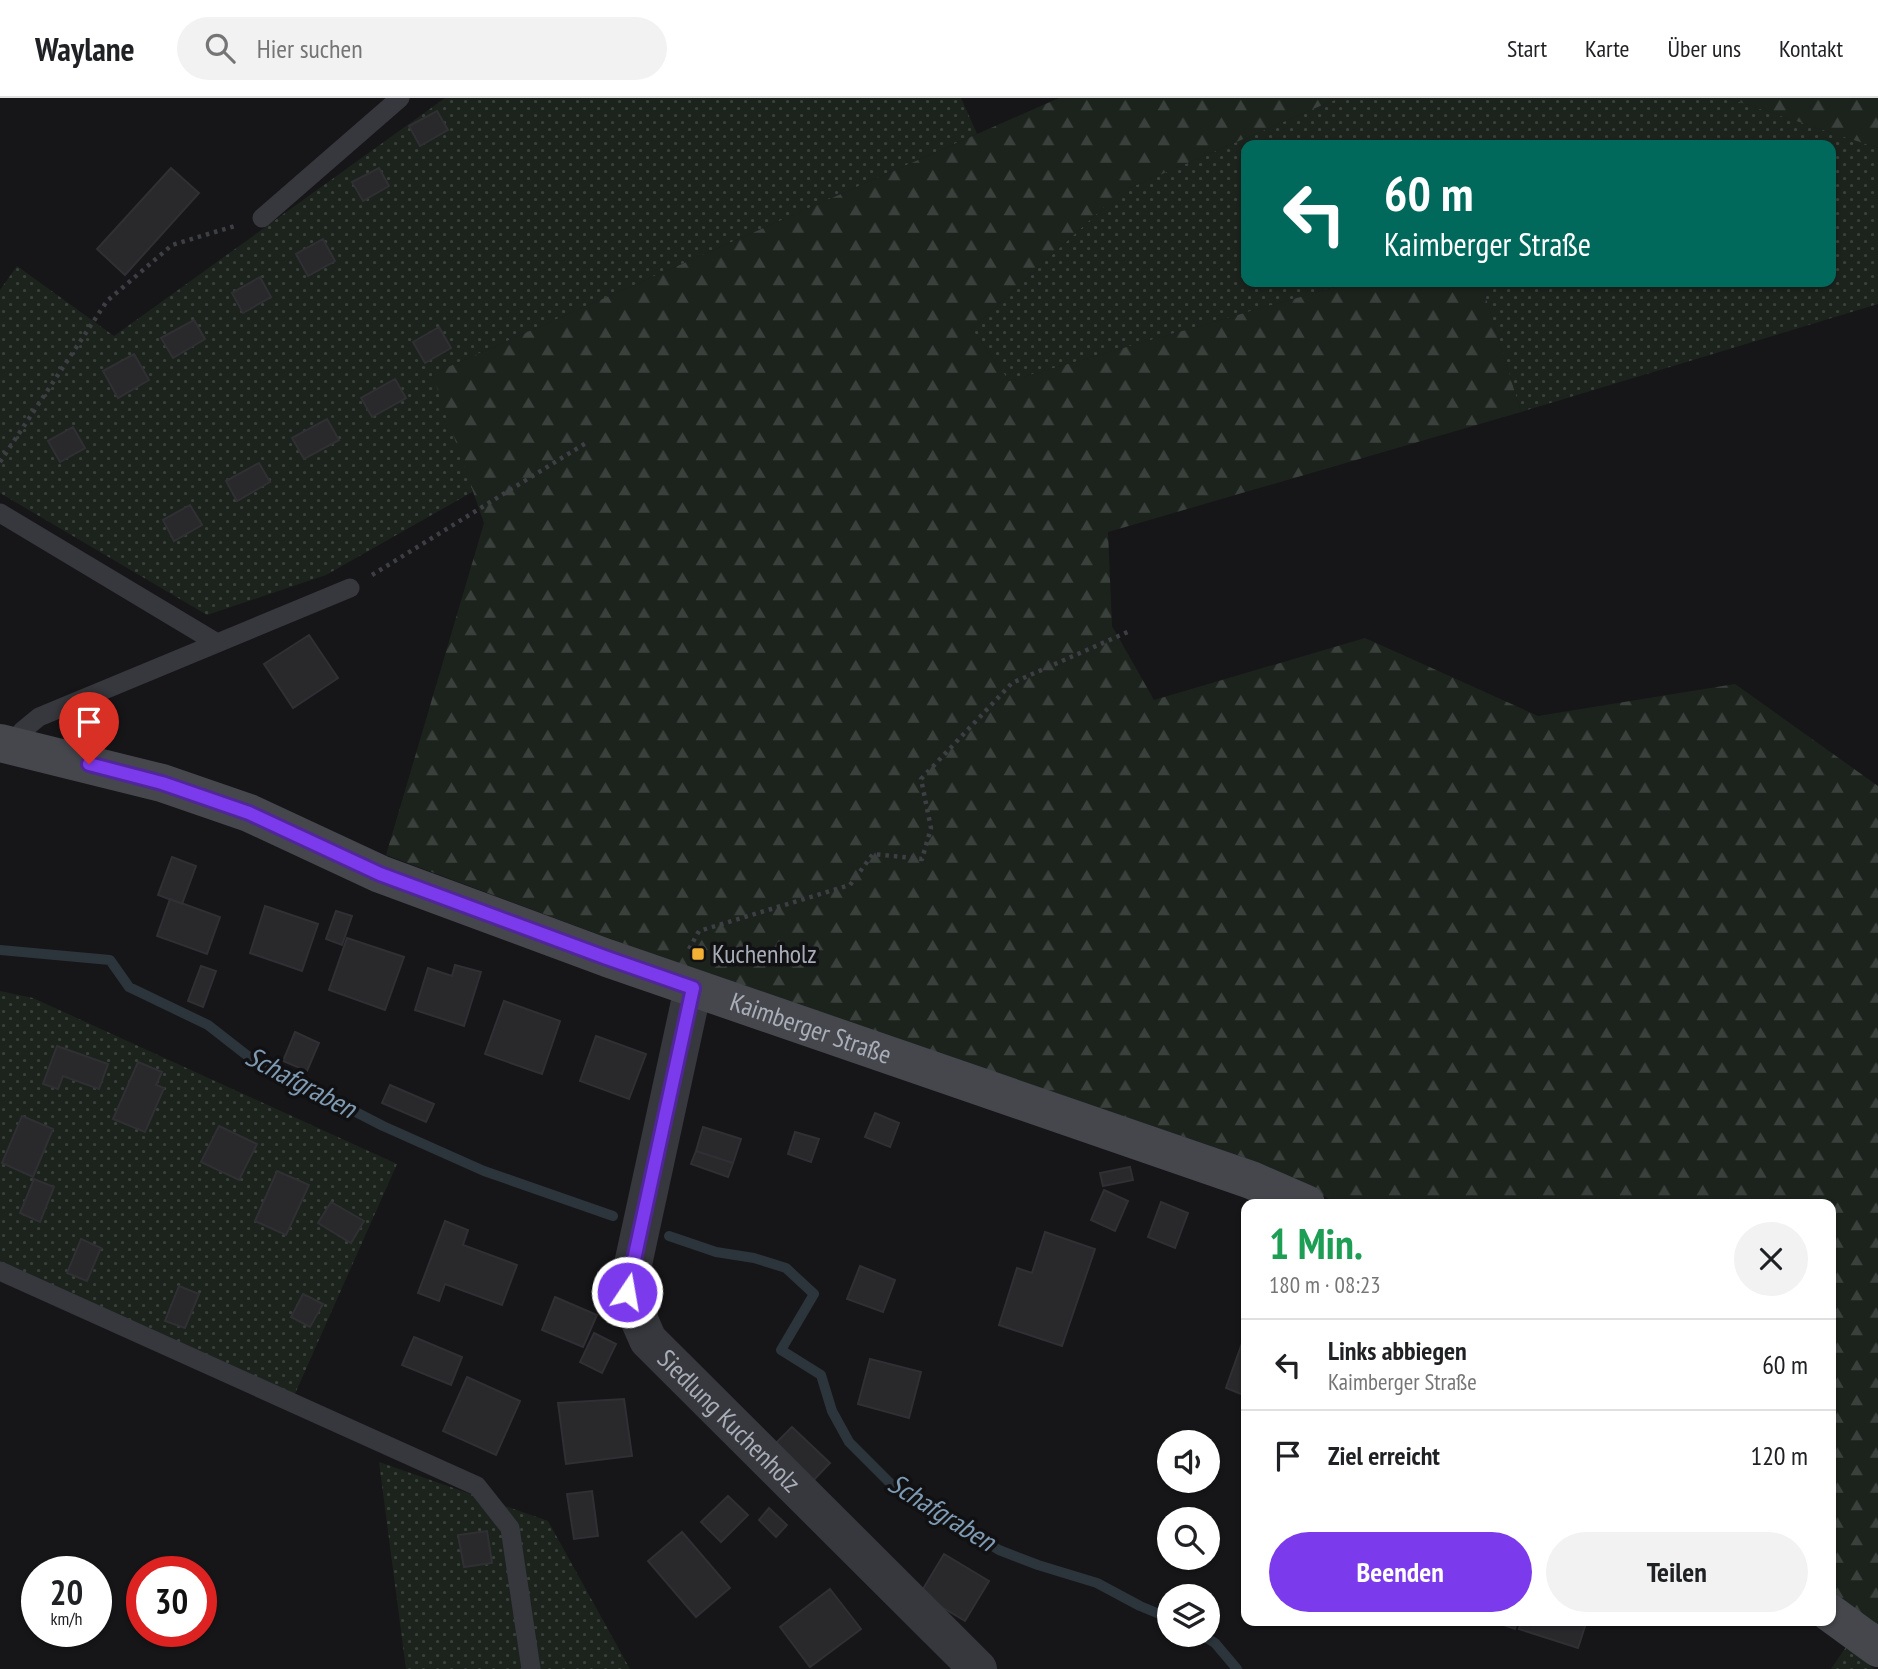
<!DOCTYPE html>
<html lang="de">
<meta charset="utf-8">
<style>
:root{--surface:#fff;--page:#f2f2f2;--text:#202124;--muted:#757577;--line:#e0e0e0;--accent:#7c3aed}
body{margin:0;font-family:"PT Sans Narrow",sans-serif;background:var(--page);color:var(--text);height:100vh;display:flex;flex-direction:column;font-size:26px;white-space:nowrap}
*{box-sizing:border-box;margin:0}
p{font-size:23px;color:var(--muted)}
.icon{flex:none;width:38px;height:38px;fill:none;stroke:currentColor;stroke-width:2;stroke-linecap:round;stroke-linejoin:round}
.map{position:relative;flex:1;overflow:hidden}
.drawer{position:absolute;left:1241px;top:1101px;width:595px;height:427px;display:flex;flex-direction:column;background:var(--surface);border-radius:14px;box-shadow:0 2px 5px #0004}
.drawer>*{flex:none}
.banner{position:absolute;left:1241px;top:42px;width:595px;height:147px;border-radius:14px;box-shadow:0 2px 5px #0004;background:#00695c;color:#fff;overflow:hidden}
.buttons{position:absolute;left:1157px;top:1332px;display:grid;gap:14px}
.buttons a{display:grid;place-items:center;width:63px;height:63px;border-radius:50%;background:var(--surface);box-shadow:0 2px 5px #0004;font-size:35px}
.speed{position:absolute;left:21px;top:1458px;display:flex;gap:14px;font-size:35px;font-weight:700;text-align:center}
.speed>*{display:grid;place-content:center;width:91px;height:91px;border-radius:50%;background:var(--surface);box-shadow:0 2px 5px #0004;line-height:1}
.speed small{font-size:18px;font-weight:400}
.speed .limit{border:10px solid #d22;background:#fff;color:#111}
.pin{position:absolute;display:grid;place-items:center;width:60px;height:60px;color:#fff;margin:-72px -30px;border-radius:50% 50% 50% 0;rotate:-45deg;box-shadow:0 0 7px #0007}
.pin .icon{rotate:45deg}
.me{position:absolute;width:77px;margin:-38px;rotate:12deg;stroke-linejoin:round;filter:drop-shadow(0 0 5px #0008)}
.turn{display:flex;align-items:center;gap:24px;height:147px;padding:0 28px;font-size:32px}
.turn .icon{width:91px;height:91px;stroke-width:2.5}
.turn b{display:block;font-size:49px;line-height:60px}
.round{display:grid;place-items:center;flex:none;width:74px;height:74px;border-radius:37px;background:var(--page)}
.head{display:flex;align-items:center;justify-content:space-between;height:119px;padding:0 28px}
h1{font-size:42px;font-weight:700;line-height:52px;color:#1e9e55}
.button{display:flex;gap:14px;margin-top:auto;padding:14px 28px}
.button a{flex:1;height:80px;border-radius:42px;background:var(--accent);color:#fff;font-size:28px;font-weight:700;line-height:80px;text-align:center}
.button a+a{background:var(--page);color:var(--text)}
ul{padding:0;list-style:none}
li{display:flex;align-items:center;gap:21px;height:91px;padding:0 28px;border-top:2px solid var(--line)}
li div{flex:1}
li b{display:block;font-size:26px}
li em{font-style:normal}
header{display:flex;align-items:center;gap:42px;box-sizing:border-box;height:98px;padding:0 35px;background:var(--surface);border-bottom:2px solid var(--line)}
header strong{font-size:33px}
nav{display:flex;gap:38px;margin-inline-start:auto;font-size:24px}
.search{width:490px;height:63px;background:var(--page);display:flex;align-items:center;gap:18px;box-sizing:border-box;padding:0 24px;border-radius:38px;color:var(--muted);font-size:26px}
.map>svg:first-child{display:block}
.grass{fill:url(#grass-dots)}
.forest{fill:url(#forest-firs)}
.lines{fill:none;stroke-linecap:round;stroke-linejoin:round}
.stream{stroke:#2c353c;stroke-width:10}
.building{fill:#29292c;stroke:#303034;stroke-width:2}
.path{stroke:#3d3f44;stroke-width:4.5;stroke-dasharray:3.5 5;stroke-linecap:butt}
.lane{stroke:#37383d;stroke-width:19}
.street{stroke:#37383d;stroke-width:38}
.secondary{stroke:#45474d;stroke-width:38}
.route-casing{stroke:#51269a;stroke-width:18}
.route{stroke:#7c3aed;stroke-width:12}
.poi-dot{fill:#f2b134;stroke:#111113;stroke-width:2.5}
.labels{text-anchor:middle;stroke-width:7;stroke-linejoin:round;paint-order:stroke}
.poi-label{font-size:26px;fill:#a8adb8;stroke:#111113;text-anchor:start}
.street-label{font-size:26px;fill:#a8adb8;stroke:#111113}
.water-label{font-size:28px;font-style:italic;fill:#7f9bb3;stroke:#111113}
</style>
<header>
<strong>Waylane</strong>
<div class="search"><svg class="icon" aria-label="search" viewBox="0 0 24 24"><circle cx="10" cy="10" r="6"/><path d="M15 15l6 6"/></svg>Hier suchen</div>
<nav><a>Start</a><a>Karte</a><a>Über uns</a><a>Kontakt</a></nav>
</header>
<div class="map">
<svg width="1878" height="1571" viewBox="0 0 1878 1571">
<defs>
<pattern id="grass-dots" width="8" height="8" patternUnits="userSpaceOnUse" patternTransform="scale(1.75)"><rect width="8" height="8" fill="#1c231d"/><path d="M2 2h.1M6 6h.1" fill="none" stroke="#3a403c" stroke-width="1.8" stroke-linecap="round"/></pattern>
<pattern id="forest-firs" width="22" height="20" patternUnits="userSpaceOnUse" patternTransform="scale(1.75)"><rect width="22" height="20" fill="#1c231d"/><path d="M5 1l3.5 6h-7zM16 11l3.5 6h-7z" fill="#3a403c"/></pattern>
</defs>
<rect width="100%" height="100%" fill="#161618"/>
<path class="grass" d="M 445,0 L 961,0 L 977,36 L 432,276 L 474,393 L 326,477 L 207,517 L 0,395 L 0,192 L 17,168 L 114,238 Z
M 1339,0 L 1727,0 L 1878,50 L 1878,206 L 1521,314 L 1481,184 L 1830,184 L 1830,47 L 1246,47 L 1246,184 L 1352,184 L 1009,283 L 972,231 L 1120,94 Z
M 0,893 L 33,900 L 397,1066 L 294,1298 L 0,1166 Z
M 379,1364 L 548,1423 L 630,1571 L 406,1571 Z
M 1846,1549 L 1874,1571 L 1831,1571 Z"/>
<path class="forest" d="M 1059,0 L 1339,0 L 1120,94 L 972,231 L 1009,283 L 1352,184 L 1481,184 L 1521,314 L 1108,434 L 1112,528 L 1154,602 L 1365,540 L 1538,618 L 1735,586 L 1878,688 L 1878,1528 L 1831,1495 L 1830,1106 L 1340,1106 L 1240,1058 L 702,875 L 386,757 L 484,425 L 432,276 Z
M 1727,0 L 1878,0 L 1878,50 Z"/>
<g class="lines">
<path class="stream" d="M 0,852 L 110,862 L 129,889 L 208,927 L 249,959 L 383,1028 L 484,1073 L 613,1118
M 669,1138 L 716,1154 L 754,1160 L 786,1170 L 814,1196 L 781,1252 L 821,1277 L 832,1313 L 849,1344 L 890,1385 L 999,1452 L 1038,1467 L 1097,1485 L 1140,1508 L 1169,1520
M 1200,1536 L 1215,1545 L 1237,1571"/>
</g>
<path class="building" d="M 437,13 L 448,32 L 420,48 L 409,28 Z
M 171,70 L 199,95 L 125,177 L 97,151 Z
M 379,70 L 389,88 L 363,103 L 352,84 Z
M 323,141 L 335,163 L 308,178 L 296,156 Z
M 260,179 L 271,199 L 243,215 L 232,195 Z
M 194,222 L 205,241 L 173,260 L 161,240 Z
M 439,229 L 451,250 L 425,265 L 413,244 Z
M 134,256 L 149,282 L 118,300 L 103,273 Z
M 395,281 L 406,300 L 372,319 L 361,300 Z
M 327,321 L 339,342 L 304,361 L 292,340 Z
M 73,329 L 85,350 L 60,364 L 48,343 Z
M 259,365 L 270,384 L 237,403 L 226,383 Z
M 190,407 L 202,427 L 174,443 L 163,422 Z
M 309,537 L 338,580 L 293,610 L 264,566 Z
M 172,759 L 196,768 L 182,806 L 158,797 Z
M 170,801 L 220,819 L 207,856 L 157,838 Z
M 265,808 L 318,826 L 302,873 L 250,855 Z
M 336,813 L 352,818 L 342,847 L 326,841 Z
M 347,840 L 404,859 L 385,912 L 329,892 Z
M 455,867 L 481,874 L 464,928 L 415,912 L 428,870 L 452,878 Z
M 201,868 L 216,873 L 203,909 L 188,903 Z
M 504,903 L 560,923 L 542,976 L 485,956 Z
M 295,934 L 319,945 L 307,973 L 283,963 Z
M 596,938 L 646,956 L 629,1001 L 580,983 Z
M 57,948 L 108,966 L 99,991 L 63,978 L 58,991 L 43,986 Z
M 138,964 L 162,974 L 156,987 L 164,990 L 145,1034 L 113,1021 Z
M 390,987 L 434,1006 L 426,1024 L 382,1005 Z
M 875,1015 L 899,1025 L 890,1049 L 865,1039 Z
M 22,1018 L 53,1031 L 33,1079 L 2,1065 Z
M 219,1028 L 257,1046 L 239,1082 L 201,1064 Z
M 703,1029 L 741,1041 L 733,1065 L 696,1053 Z
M 795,1034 L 819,1041 L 811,1064 L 788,1056 Z
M 696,1053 L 733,1065 L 728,1079 L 691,1066 Z
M 1130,1069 L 1133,1082 L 1103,1088 L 1100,1075 Z
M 277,1073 L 309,1087 L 286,1137 L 255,1123 Z
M 34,1081 L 54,1089 L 40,1124 L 20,1115 Z
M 1104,1092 L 1128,1103 L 1115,1133 L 1091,1122 Z
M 331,1104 L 364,1123 L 351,1145 L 318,1125 Z
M 1161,1104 L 1188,1115 L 1175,1150 L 1148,1139 Z
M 445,1123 L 468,1132 L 463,1147 L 517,1167 L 502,1207 L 445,1186 L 439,1203 L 418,1195 Z
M 1045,1134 L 1095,1151 L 1062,1248 L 999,1227 L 1017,1170 L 1032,1175 Z
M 81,1141 L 101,1150 L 87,1183 L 67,1175 Z
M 860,1168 L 895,1182 L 883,1214 L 847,1201 Z
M 179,1188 L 199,1196 L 185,1230 L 165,1223 Z
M 303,1196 L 323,1206 L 310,1229 L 291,1219 Z
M 555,1199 L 597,1217 L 583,1249 L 542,1232 Z
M 1246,1234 L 1246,1298 L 1226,1290 Z
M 594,1235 L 616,1246 L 602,1275 L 580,1264 Z
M 414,1239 L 462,1259 L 451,1287 L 402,1267 Z
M 870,1261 L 921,1274 L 909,1320 L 858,1306 Z
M 467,1279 L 520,1303 L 496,1357 L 443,1333 Z
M 624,1301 L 632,1358 L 566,1366 L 558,1305 Z
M 792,1329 L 830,1365 L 806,1390 L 768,1353 Z
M 592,1393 L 598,1438 L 574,1441 L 567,1396 Z
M 728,1398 L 748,1417 L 721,1444 L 701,1424 Z
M 769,1410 L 787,1427 L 776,1439 L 759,1422 Z
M 487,1433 L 492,1465 L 464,1469 L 458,1437 Z
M 682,1434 L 730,1490 L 696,1519 L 648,1463 Z
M 944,1456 L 989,1483 L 965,1523 L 920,1496 Z
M 830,1491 L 861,1531 L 810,1569 L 780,1529 Z
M 1490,1522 L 1517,1522 L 1515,1531 Z
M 1521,1522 L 1587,1522 L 1578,1550 L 1519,1531 Z"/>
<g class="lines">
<path class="path" d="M 0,364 L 107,203 L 172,147 L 238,127
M 372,477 L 586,345
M 689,851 L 699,833 L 850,787 L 873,756 L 922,761 L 931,730 L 921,681 L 1012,585 L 1130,533"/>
<path class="lane" d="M 262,120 L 400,0
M 0,415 L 217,545
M 17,648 L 22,633 L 39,619 L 350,490
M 0,1173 L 477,1388 L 510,1430 L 531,1571"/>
<path class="street" id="s1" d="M 693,890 L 627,1194 L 648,1242 L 978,1571"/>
<g class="secondary">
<path id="s2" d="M 0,645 L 162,685 L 249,715 L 380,776 L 607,860 L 1251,1082 L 1306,1106"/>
<path d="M 1830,1515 L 1878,1550"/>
</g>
</g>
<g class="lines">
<g class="route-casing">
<path id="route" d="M 89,666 L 162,685 L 249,715 L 380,776 L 607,860 L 693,890 L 627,1194"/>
</g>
<use href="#route" class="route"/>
</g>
<rect class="poi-dot" x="691" y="849" width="14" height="14" rx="3.5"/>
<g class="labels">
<g class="poi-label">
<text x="712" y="865">Kuchenholz</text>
</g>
<g class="street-label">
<text dy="9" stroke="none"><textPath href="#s2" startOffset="861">Kaimberger Straße</textPath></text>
<text dy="9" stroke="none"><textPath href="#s1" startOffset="478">Siedlung Kuchenholz</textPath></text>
</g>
<g class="water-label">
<text transform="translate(301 984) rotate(28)" y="10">Schafgraben</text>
<text transform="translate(942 1414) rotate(32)" y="10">Schafgraben</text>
</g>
</g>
</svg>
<div class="buttons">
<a><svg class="icon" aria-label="sound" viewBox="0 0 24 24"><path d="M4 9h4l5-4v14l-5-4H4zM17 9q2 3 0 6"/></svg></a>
<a><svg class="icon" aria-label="search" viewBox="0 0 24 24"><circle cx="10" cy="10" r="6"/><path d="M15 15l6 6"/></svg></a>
<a><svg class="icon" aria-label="layers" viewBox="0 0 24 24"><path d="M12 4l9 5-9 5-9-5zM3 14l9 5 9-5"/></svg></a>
</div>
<div class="speed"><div>20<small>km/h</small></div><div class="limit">30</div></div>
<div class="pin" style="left:89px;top:666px;background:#d93025"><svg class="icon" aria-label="arrive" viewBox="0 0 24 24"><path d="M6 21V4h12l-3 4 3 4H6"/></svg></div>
<svg class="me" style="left:627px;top:1194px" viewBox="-20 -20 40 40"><circle r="17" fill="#7c3aed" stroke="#fff" stroke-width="3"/><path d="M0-11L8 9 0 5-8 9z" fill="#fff"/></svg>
<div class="banner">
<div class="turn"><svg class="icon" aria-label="left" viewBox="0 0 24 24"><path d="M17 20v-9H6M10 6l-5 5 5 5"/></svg><div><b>60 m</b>Kaimberger Straße</div></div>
</div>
<section class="drawer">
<div class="head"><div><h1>1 Min.</h1><p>180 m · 08:23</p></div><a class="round"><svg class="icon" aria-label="close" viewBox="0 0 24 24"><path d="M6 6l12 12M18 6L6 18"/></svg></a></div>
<ul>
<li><svg class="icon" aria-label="left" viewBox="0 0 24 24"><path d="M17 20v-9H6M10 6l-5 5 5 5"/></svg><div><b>Links abbiegen</b><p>Kaimberger Straße</p></div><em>60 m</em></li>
<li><svg class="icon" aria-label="arrive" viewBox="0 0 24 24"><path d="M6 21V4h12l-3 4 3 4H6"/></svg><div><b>Ziel erreicht</b></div><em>120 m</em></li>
</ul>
<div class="button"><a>Beenden</a><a>Teilen</a></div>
</section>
</div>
